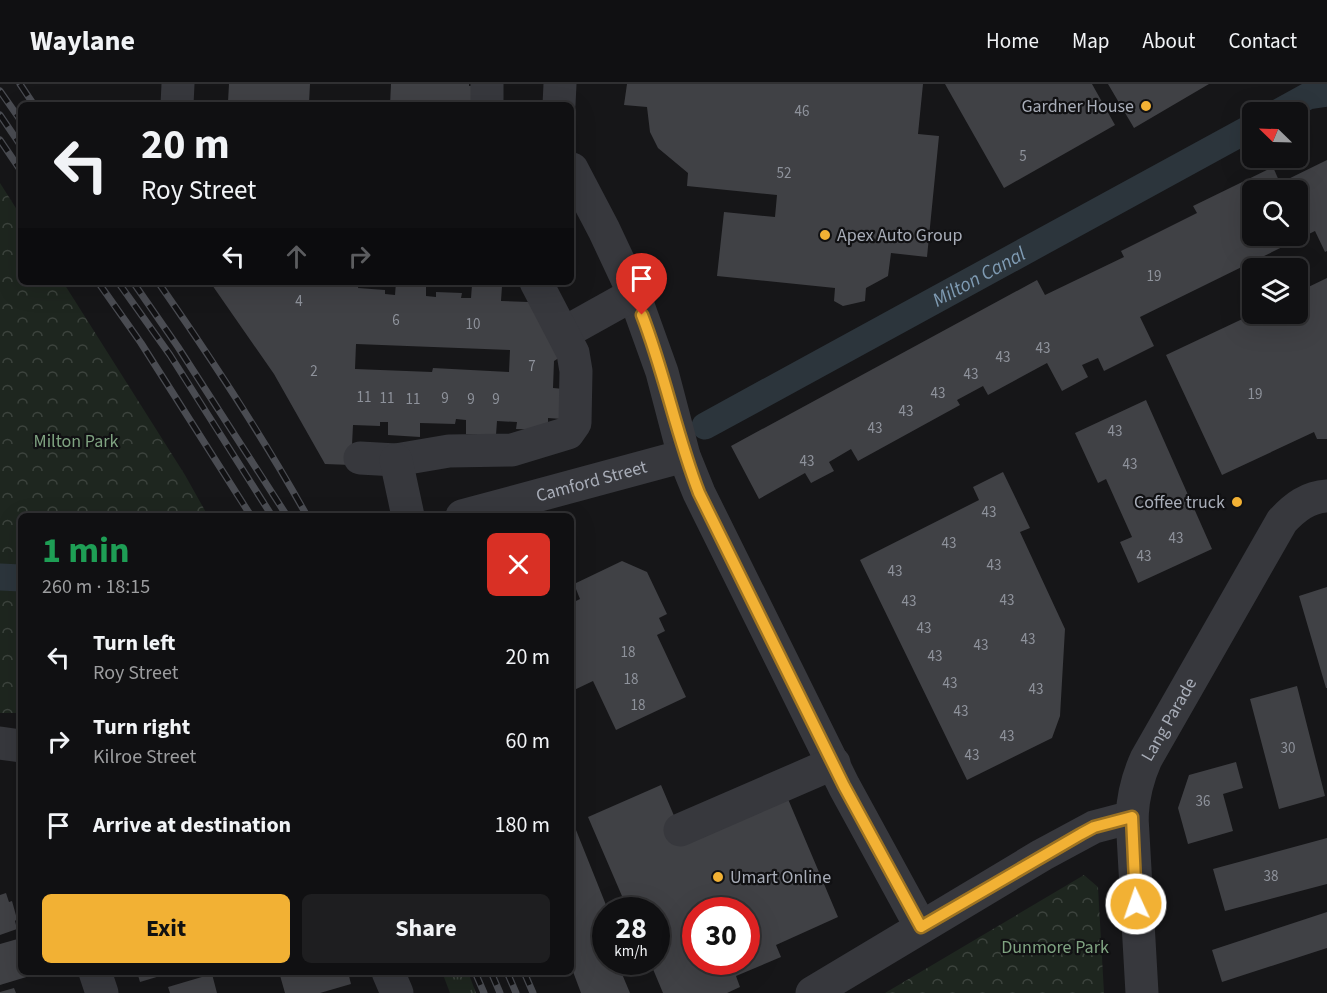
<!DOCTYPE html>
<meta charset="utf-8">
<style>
:root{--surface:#101012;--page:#1e1e20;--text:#f1f3f6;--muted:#9c9d9f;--line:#303032;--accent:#f2b134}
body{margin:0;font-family:"Source Sans 3",sans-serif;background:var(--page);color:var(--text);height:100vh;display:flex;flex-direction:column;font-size:22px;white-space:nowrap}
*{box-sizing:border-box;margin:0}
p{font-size:20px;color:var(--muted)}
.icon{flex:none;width:33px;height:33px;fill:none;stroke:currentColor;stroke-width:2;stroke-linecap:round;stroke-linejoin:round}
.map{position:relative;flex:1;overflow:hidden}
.drawer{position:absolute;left:18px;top:429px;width:556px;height:462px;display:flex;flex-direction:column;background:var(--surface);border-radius:9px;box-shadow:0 6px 24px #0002,0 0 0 2px var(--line)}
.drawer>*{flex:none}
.banner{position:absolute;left:18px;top:18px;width:556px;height:183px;border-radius:9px;box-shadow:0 6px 24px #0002,0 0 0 2px var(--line);background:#101012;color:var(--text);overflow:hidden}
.needle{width:39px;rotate:293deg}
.tools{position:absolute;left:1242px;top:18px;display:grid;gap:12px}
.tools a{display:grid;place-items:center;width:66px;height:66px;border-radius:9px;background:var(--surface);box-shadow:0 6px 24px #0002,0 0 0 2px var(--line);font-size:30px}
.speed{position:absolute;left:592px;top:813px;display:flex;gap:12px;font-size:30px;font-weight:700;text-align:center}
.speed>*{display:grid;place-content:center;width:78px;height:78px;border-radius:50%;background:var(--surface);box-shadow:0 6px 24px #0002,0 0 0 2px var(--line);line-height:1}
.speed small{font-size:15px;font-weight:400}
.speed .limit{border:9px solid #d22;background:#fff;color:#111}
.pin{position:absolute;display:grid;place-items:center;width:51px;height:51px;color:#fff;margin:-62px -26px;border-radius:50% 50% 50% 0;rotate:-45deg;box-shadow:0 0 6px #0007}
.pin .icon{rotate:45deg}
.me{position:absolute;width:66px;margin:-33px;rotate:357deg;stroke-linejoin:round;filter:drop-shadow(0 0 4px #0008)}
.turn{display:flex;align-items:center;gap:21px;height:126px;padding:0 24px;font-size:27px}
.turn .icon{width:78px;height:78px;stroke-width:2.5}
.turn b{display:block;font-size:42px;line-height:51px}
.lanes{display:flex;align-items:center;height:57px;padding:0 24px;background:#0003;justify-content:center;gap:30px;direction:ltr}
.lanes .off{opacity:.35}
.round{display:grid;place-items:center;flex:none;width:63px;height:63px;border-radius:9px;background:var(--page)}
.overview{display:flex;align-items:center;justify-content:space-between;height:102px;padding:0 24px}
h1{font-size:36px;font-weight:700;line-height:45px;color:#1e9e55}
.primary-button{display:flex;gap:12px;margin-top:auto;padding:12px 24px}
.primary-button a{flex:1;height:69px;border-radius:9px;background:var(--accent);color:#111;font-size:24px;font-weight:700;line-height:69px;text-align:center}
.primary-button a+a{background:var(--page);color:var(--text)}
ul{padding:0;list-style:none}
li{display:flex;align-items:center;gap:18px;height:84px;padding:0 24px}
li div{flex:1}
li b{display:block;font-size:22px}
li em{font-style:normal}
header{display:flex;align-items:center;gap:36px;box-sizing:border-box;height:84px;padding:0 30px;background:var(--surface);border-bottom:2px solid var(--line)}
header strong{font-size:28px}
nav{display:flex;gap:33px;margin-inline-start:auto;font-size:21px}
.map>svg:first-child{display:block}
.grass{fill:url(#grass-tufts)}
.park{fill:url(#park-crowns)}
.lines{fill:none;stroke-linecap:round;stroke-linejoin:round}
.canal{stroke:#2c353c;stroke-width:27}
.building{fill:#404145;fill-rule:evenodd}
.minor{stroke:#37383d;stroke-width:33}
.rail-casing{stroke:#4a4c52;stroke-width:7}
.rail{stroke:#111113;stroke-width:4.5;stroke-dasharray:14;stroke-linecap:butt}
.route-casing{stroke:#9d7322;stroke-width:15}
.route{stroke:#f2b134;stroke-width:10}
.poi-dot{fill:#f2b134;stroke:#111113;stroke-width:2}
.labels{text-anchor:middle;stroke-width:4.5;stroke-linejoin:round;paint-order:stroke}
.number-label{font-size:15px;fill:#8e929b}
.poi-label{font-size:18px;fill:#a8adb8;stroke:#111113;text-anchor:end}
.park-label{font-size:18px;fill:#7fa381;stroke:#111113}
.street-label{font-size:18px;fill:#a8adb8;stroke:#111113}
.water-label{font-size:20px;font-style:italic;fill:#7f9bb3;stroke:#111113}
</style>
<header>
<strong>Waylane</strong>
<nav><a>Home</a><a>Map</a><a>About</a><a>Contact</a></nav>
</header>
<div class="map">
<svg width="1327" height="909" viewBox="0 0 1327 909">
<defs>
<pattern id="grass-tufts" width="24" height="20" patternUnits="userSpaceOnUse" patternTransform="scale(1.5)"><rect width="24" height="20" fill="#1e261f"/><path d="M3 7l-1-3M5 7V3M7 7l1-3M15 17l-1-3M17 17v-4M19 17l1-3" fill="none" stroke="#3c433d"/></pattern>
<pattern id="park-crowns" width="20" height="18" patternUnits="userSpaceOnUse" patternTransform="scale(1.5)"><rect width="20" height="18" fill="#1e261f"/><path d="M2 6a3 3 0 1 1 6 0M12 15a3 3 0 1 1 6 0" fill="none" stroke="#3c433d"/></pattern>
</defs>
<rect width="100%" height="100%" fill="#161618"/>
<path class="grass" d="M 442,888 L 468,888 L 476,909 L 450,909 Z"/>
<path class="park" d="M 0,99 L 21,132 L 21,198 L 63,198 L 185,391 L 208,432 L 21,432 L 21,629 L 0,629 Z
M 1084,791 L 1098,803 L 1104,909 L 885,909 Z"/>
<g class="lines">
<g class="canal">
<path d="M 1279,28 L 1308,12 L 1327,9"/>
<path id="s1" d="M 705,342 L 1252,43"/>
<path d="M 0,493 L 21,494"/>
</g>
</g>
<path class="building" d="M 229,0 L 310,0 L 309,19 L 288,18 L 288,21 L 281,21 L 228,18 Z
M 391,0 L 469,0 L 469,2 L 478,2 L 477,21 L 390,21 Z
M 627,0 L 923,0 L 918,50 L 939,52 L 927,173 L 891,169 L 888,192 L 866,204 L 865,217 L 843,222 L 834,217 L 835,204 L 717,192 L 724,128 L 775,133 L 777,111 L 687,102 L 688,89 L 658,64 L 650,48 L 647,23 L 624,21 Z
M 945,0 L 1092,0 L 1115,41 L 1004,104 Z
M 1108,0 L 1209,0 L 1134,44 Z
M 1327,76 L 1327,167 L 1325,168 L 1315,147 L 1140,233 L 1154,262 L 1104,287 L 1098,274 L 1082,281 L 1088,293 L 1062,307 L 1047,279 L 988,311 L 983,302 L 957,316 L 960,321 L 858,377 L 851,365 L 829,378 L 834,387 L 811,399 L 805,389 L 759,415 L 731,362 L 1037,196 L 1045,211 L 1124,173 L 1121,167 L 1197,129 L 1193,122 L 1273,83 L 1280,99 ZM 1252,106 L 1298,106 L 1298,152 L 1252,152 Z
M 1327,194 L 1327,355 L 1317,355 L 1314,348 L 1222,391 L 1166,271 L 1253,230 L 1298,230 L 1298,208 Z
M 210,198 L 359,198 L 358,204 L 385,206 L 385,210 L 395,211 L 396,198 L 426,199 L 426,212 L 436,213 L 436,208 L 462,209 L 461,214 L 471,214 L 472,201 L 502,202 L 501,217 L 528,218 L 533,215 L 562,272 L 554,277 L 553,304 L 564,305 L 562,335 L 548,334 L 548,346 L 516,345 L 517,338 L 497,337 L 496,351 L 466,350 L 466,336 L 456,335 L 455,340 L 420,339 L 420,353 L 388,351 L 388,338 L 380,338 L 380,342 L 353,341 L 351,381 L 325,380 L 274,290 ZM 356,260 L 510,266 L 509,288 L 433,284 L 432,288 L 355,285 Z
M 1146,316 L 1212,465 L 1138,499 L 1120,458 L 1132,453 L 1106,395 L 1098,399 L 1075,349 Z
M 1003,388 L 1030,444 L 1020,448 L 1065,545 L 1060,632 L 1052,654 L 967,696 L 860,476 L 979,416 L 973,403 Z
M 622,477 L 647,488 L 667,530 L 659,534 L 665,547 L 657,551 L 686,613 L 616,646 L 593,597 L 572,607 L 572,519 L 580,515 L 574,500 Z
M 1327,503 L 1327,604 L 1326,604 L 1299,512 Z
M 1297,602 L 1325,712 L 1279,725 L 1250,615 Z
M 1236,678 L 1243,704 L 1223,710 L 1233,747 L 1188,760 L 1178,724 L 1189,691 Z
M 661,701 L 686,760 L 788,715 L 838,833 L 776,861 L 781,873 L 736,892 L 740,903 L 727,909 L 663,909 L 650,878 L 657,878 L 657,826 L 628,826 L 588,733 ZM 696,826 L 747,826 L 747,878 L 696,878 Z
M 572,736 L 608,826 L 606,826 L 606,878 L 617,878 L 630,909 L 581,909 L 572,885 Z
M 1327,754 L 1327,800 L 1225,827 L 1213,785 Z
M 6,809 L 9,818 L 12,817 L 17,835 L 15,837 L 17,845 L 0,851 L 0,811 Z
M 1327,828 L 1327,864 L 1222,898 L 1212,866 Z
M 21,854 L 21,888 L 32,888 L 33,891 L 0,901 L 0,860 Z
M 137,888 L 159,888 L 160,892 L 140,898 Z
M 279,888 L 348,888 L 351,900 L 320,909 L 285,909 Z
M 212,890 L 217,909 L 170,909 L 168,903 Z
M 14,904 L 16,909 L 0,909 L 0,908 Z"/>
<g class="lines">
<g class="minor">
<path d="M 177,21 L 178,0"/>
<path d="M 487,21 L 487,0"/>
<path d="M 559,21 L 560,0"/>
<path d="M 572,85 L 604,146 L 634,210 L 662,288 L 684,372 L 699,409 L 844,702 L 921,843"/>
<path d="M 564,249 L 634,210"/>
<path d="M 360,374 L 396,376 L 449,367 L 512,366 L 568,349 L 575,339 L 576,287 L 573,269 L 536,198"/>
<path d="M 396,376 L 408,432"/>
<path id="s2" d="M 462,432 L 684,372"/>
<path d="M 0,659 L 21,662"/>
<path d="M 680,746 L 834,679"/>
<path d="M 95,888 L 102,909"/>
<path d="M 388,888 L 397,909"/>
<path d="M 812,909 L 1042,771 L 1094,743 L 1132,733"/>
<path id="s3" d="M 1142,909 L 1132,733 C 1133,712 1137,695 1146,675 L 1282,437 C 1295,423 1308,413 1327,412"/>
</g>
<g class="rail-casing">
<path id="rail" d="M 20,0 L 34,21
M 0,7 L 21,37
M 0,31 L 21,62
M 0,56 L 21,87
M 98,198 L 141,259 L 251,432
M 118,198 L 170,271 L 272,432
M 133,198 L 178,263 L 287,432
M 158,198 C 211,274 262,351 307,432
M 475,888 L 484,909
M 491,888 L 500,909
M 507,888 L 516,909
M 524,888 L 533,909"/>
</g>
<use href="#rail" class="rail"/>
</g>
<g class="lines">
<g class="route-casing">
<path id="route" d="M 642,231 C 665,290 676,350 699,409 L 844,702 L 921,843 L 1081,750 L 1094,743 L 1132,733 L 1136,820"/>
</g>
<use href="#route" class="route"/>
</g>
<g class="poi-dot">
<circle cx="1146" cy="22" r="6"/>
<circle cx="825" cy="151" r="6"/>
<circle cx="1237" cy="418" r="6"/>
<circle cx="718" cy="793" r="6"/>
</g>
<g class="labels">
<g class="number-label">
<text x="802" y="32">46</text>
<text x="1023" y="77">5</text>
<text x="784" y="94">52</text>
<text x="1154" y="197">19</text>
<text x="299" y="222">4</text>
<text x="396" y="241">6</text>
<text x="473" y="245">10</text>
<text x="1043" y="269">43</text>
<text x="1003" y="278">43</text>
<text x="532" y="287">7</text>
<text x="314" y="292">2</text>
<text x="971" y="295">43</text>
<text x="938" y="314">43</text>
<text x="1255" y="315">19</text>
<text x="364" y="318">11</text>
<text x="387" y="319">11</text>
<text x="445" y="319">9</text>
<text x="413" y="320">11</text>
<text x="471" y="320">9</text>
<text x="496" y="320">9</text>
<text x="906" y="332">43</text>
<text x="875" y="349">43</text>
<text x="1115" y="352">43</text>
<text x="807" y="382">43</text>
<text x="1130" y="385">43</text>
<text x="989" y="433">43</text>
<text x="1176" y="459">43</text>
<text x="949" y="464">43</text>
<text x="1144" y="477">43</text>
<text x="994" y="486">43</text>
<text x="895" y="492">43</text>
<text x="1007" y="521">43</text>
<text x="909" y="522">43</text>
<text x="924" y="549">43</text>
<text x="1028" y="560">43</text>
<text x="981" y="566">43</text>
<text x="628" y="573">18</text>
<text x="935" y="577">43</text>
<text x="631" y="600">18</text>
<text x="950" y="604">43</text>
<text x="1036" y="610">43</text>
<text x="638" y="626">18</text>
<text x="961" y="632">43</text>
<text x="1007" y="657">43</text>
<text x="1288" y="669">30</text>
<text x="972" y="676">43</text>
<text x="1203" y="722">36</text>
<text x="1271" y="797">38</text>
</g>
<g class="poi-label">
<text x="1134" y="28">Gardner House</text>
<text x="837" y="157" text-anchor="start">Apex Auto Group</text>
<text x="1225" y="424">Coffee truck</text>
<text x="730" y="799" text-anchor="start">Umart Online</text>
</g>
<g class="park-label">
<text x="76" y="363">Milton Park</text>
<text x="1055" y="869">Dunmore Park</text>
</g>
<g class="street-label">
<text dy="6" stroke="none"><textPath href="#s2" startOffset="134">Camford Street</textPath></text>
<text dy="6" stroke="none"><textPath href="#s3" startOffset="282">Lang Parade</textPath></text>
</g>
<g class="water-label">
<text dy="7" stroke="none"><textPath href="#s1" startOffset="312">Milton Canal</textPath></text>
</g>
</g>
</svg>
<div class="tools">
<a><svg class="needle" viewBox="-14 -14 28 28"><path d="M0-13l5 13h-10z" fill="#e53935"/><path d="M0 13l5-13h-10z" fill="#9c9d9f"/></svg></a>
<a><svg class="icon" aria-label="search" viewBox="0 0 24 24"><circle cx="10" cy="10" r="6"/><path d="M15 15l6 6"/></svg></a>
<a><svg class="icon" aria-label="layers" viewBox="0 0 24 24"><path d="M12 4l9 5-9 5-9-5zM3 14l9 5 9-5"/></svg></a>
</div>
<div class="speed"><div>28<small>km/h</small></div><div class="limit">30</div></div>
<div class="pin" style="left:642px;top:231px;background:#d93025"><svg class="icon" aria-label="arrive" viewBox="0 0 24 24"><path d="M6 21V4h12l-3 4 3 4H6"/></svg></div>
<svg class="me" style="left:1136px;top:820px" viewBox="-20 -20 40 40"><circle r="17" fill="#f2b134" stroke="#fff" stroke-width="3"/><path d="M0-11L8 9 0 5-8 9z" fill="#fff"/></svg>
<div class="banner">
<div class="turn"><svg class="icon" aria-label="left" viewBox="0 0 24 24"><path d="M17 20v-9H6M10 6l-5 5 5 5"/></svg><div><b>20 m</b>Roy Street</div></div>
<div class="lanes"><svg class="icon" aria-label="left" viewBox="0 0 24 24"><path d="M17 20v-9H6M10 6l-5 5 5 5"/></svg><svg class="icon off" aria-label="ahead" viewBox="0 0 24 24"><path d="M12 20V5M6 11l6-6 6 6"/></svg><svg class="icon off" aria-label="right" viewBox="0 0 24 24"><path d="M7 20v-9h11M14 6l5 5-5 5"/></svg></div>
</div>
<section class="drawer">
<div class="overview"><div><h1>1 min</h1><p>260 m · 18:15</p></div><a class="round" style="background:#d93025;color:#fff"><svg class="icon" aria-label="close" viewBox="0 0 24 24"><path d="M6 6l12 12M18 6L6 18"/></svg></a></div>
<ul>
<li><svg class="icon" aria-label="left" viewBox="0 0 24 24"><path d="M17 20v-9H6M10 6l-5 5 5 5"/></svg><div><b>Turn left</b><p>Roy Street</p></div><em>20 m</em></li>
<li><svg class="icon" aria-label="right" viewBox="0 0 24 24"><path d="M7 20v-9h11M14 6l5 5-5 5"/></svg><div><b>Turn right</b><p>Kilroe Street</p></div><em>60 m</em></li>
<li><svg class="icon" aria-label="arrive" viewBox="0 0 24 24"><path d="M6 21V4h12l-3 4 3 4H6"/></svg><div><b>Arrive at destination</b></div><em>180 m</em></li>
</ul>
<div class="primary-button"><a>Exit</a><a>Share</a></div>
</section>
</div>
